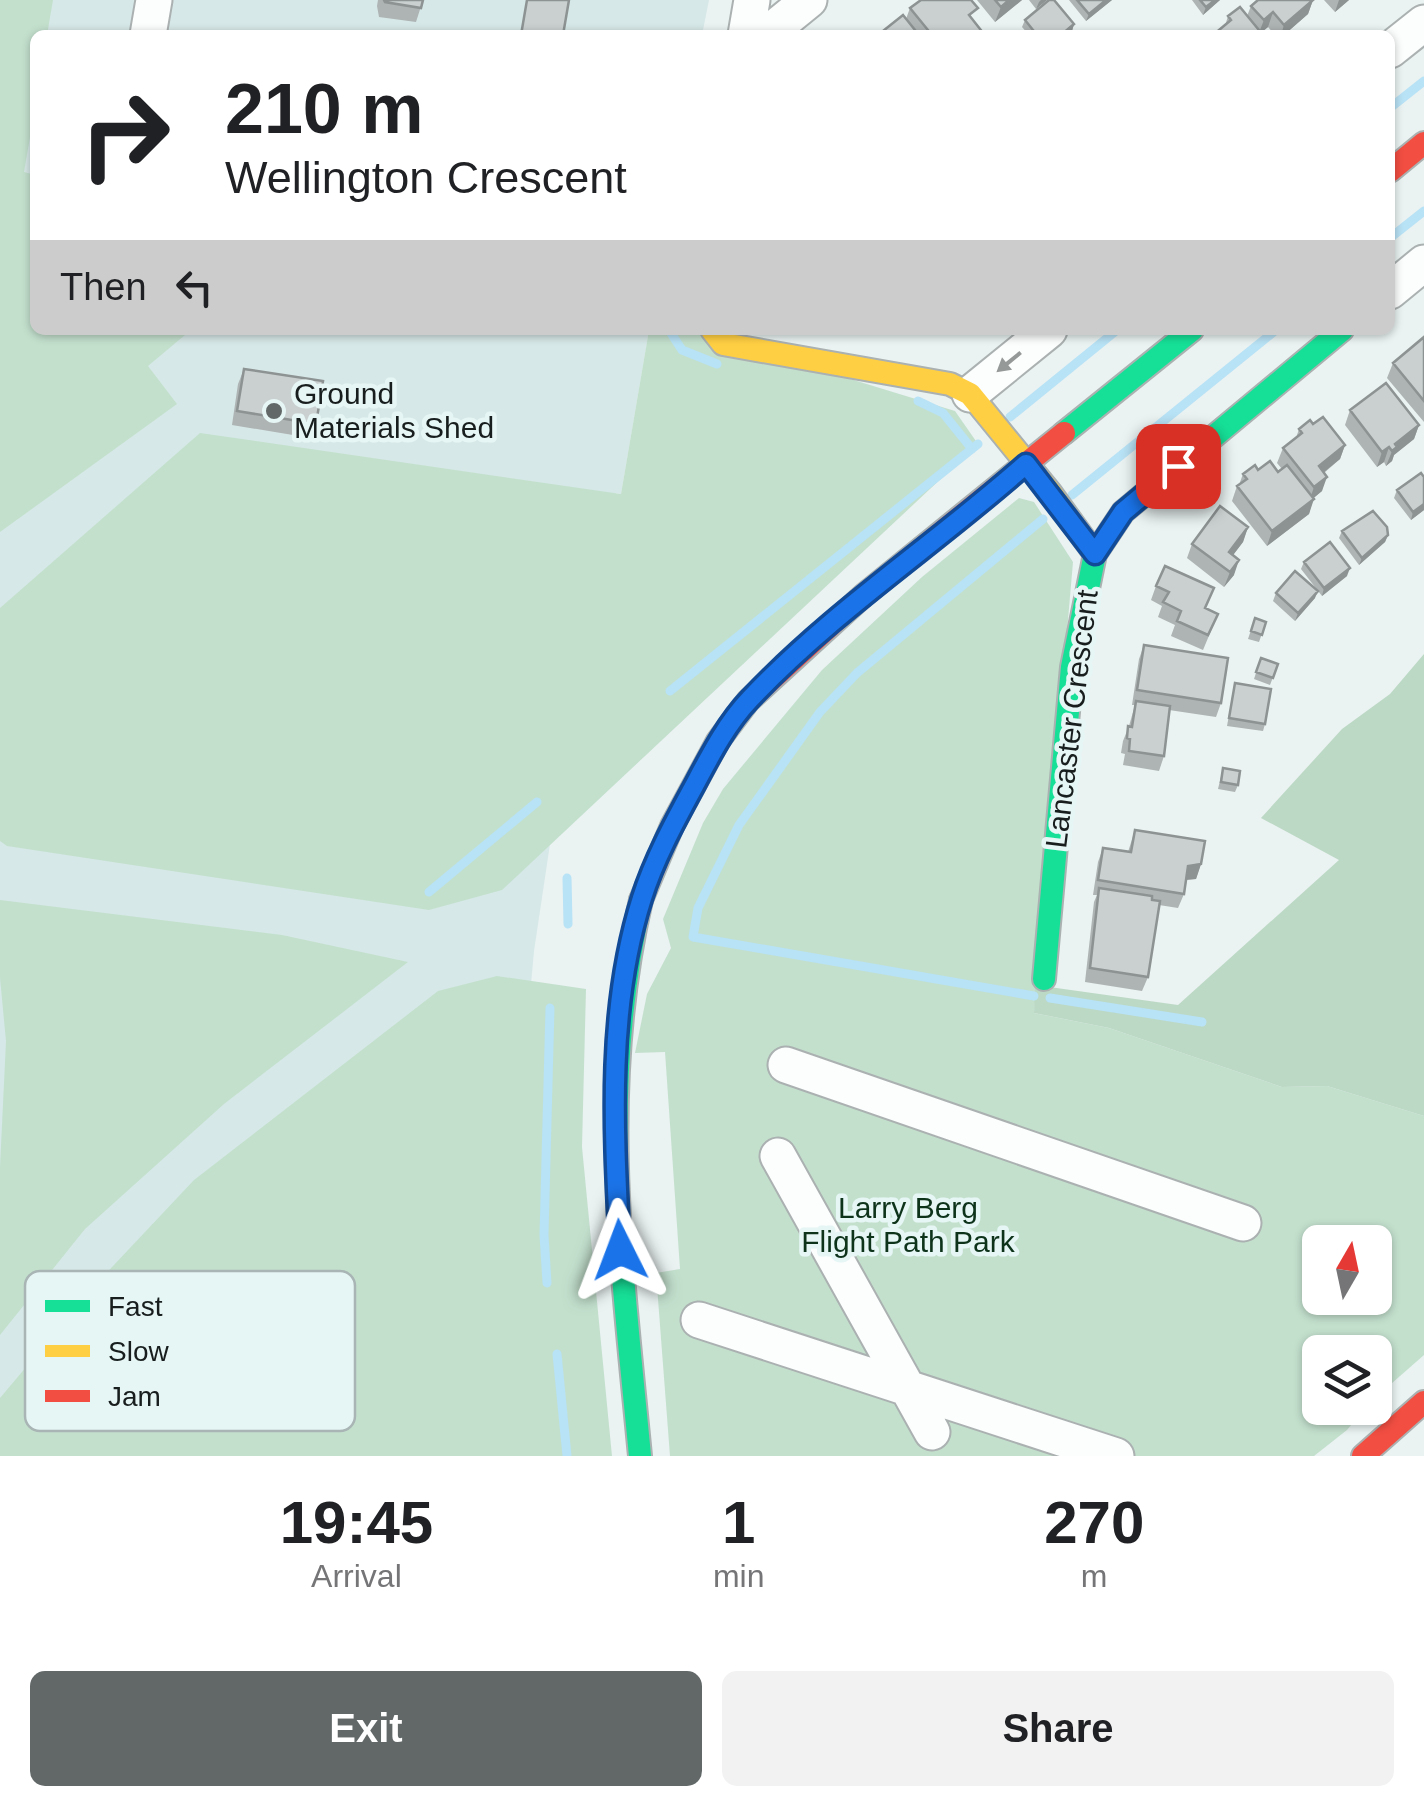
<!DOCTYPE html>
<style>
:root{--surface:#fff;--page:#f2f2f2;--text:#202124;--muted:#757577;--accent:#626868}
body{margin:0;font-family:Helvetica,sans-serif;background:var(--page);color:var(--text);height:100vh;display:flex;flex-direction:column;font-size:38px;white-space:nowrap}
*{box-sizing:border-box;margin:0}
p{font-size:32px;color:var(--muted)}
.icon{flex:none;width:55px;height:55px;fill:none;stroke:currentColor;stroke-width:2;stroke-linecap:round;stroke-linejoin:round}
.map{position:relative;height:1456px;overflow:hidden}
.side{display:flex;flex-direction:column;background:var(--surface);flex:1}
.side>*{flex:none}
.top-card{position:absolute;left:30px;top:30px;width:1365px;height:305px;border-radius:15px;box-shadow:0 2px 8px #0004;background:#fff;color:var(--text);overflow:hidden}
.needle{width:65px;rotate:9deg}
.controls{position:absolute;left:1302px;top:1225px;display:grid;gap:20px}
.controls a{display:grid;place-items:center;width:90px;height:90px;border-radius:15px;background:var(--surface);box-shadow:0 2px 8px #0004;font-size:50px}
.pin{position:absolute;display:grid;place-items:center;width:85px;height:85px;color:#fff;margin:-42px;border-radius:20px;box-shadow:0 5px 15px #0006}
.me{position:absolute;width:110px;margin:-55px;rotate:357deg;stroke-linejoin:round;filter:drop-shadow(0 0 8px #0008)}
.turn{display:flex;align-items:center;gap:35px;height:210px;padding:0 30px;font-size:45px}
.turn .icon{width:130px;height:130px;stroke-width:2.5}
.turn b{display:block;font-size:70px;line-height:85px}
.then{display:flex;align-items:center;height:95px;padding:0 30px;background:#0003;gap:20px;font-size:38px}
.eta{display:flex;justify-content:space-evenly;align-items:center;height:170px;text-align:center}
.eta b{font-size:60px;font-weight:700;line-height:70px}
.button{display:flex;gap:20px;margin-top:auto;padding:20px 30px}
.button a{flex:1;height:115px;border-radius:15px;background:var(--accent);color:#fff;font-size:40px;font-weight:700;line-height:115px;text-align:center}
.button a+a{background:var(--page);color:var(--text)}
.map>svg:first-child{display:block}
.built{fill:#d6e8e7}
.green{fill:#c3e0cd;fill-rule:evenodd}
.forest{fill:#bcd9c5}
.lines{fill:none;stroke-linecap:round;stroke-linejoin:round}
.stream{stroke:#b8e2f5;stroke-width:9}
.street-casing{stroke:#abb1b1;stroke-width:39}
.fast-casing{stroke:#abb1b1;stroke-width:26}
.slow-casing{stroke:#abb1b1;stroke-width:26}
.jam-casing{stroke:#abb1b1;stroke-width:26}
.street{stroke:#fcfdfd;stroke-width:35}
.fast{stroke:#16e098;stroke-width:22}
.slow{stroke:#ffcf43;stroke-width:22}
.jam{stroke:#f24e42;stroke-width:22}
.wall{fill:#aeb3b3}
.shaded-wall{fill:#8d9292}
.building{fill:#cad0d0;stroke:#8d9292;stroke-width:2.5}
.oneway{fill:#959998}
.route-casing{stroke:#114b97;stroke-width:25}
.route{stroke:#1a73e8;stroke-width:18}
.poi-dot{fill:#626868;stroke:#e6f6f5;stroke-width:4}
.labels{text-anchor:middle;stroke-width:9;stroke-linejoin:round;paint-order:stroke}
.poi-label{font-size:30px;fill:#181e1d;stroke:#e6f6f5;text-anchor:start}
.street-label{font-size:30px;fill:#181e1d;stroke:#e6f6f5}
.park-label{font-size:30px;fill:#0e331b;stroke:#e6f6f5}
.key{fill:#e6f6f5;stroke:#a8b5b4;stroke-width:2.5}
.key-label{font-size:28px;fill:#181e1d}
</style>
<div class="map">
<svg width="1424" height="1456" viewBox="0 0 1424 1456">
<rect width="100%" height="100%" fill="#eaf2f2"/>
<path class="built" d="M 0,0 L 709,0 L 702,35 L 35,35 L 35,330 L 649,330 L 621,494 L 616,493 L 563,757 L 534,951 L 495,1378 L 0,1456 Z"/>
<path class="green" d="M 0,0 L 53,0 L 47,35 L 35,35 L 35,108 L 24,172 L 35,175 L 35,330 L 191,330 L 148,366 L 177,404 L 0,532 Z
M 649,330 L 690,330 L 955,411 L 978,444 L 502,890 L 429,910 L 7,846 L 0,841 L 0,608 L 200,433 L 621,494 Z
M 1019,498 L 1034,502 L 1073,562 L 1034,1013 L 1109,1028 L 1282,1087 L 1327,1086 L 1424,1116 L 1424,1355 L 1375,1398 L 1375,1352 L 1320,1352 L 1320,1408 L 1365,1408 L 1347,1430 L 1314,1456 L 670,1456 L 656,1273 L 680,1269 L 665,1052 L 635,1053 L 647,994 L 671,948 L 663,919 L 703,823 L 723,789 L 822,670 L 922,577 ZM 1320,1242 L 1375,1242 L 1375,1298 L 1320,1298 Z
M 0,900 L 282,935 L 408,962 L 224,1104 L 85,1229 L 0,1335 L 0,1167 L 6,1041 L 0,978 Z
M 497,976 L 586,989 L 582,1147 L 612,1456 L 0,1456 L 0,1398 L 97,1283 L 194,1180 L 438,991 Z"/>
<path class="forest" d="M 1424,654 L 1424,1116 L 1327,1086 L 1282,1087 L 1109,1028 L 1034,1013 L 1035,985 L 1178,1005 L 1339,860 L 1261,818 L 1342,729 L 1390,694 Z"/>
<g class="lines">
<path class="stream" d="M 1390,108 L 1424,81
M 1390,238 L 1424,211
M 669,330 L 682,350 L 717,364
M 918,401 L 943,413 L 972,449
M 1010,417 L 1117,330
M 1072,495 L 1276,330
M 670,691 L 978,444
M 567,878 L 568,924
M 429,892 L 537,802
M 1034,996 L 693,937 L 698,908 L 739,825 L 820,712 L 857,673 L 1043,519
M 1050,998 L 1202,1022
M 547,1283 L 544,1235 L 550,1008
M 557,1354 L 567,1456"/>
<g class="street-casing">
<path id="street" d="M 148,35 L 154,0
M 746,35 L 752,0
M 766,35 L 809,0
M 1390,50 L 1424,23
M 1390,291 L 1424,263
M 970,394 L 1049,330
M 786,1065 L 1243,1223
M 778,1156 L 932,1432
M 699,1320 L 1116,1456"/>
</g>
<g class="fast-casing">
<path id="fast" d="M 1064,433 L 1192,330
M 1044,979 L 1072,667 L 1095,554 L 1123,512 L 1342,330
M 640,1456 C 622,1266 597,1089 641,900"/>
</g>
<g class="slow-casing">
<path id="slow" d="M 712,330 L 723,344 L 950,384 L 970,394 L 1050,492 L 1095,554"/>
</g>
<g class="jam-casing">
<path id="jam" d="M 1390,171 L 1424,143
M 641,900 L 672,826 L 718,741 L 748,701 L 864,595 L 1064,433
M 1363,1456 L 1424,1402"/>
</g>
<use href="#street" class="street"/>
<use href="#fast" class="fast"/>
<use href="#slow" class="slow"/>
<use href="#jam" class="jam"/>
</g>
<path class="wall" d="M 378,0 L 423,0 L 416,22 L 379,17 L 377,6 Z
M 977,0 L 1022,0 L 995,22 Z
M 1029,0 L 1047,0 L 1036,9 Z
M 1069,0 L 1112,0 L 1086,21 Z
M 1192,0 L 1220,0 L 1203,15 Z
M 1313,0 L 1308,14 L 1284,35 L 1275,35 L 1268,27 L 1261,33 L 1225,26 L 1228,16 L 1247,16 L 1251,6 Z
M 1324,0 L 1349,0 L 1335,12 Z
M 910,8 L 973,21 L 983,35 L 878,35 L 906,19 Z
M 1025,20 L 1074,24 L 1072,31 L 1067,35 L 1029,35 L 1022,27 Z
M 1424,337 L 1424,422 L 1387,378 L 1393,363 Z
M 244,369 L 316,424 L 311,438 L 232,425 L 238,384 Z
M 1350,410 L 1419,425 L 1414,439 L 1394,455 L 1392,461 L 1386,466 L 1384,462 L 1377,467 L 1345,425 Z
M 1313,424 L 1345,445 L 1340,459 L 1324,473 L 1322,491 L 1313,498 L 1309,514 L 1267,546 L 1232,501 L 1237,486 L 1239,485 L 1243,474 L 1258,470 L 1278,472 L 1282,469 L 1277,463 L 1283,448 L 1296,438 L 1299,429 Z
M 1424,477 L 1424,510 L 1411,520 L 1394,498 L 1397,490 Z
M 1248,527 L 1243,542 L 1233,555 L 1234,575 L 1224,587 L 1187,558 L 1192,544 Z
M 1342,531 L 1388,535 L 1385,542 L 1359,565 L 1339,538 Z
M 1304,562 L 1347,576 L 1322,596 L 1301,569 Z
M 1156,586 L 1218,614 L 1203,650 L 1171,636 L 1175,625 L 1158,617 L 1162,606 L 1151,600 Z
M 1276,593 L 1315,598 L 1295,621 L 1273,601 Z
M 1255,618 L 1266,622 L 1259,642 L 1248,639 Z
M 1144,645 L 1221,703 L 1216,717 L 1169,710 L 1164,756 L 1159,771 L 1123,765 L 1125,754 L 1121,753 L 1123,741 L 1129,726 L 1135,705 L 1132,705 L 1139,659 Z
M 1261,658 L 1278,664 L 1270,685 L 1254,679 Z
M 1235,683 L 1265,724 L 1263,731 L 1227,726 Z
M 1223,768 L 1238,785 L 1235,792 L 1218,789 Z
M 1135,830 L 1201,864 L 1196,879 L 1186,880 L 1184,894 L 1178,908 L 1159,905 L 1148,977 L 1142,991 L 1085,982 L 1094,902 L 1097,895 L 1093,895 L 1098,862 L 1103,848 L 1128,852 Z"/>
<path class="shaded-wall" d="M 1009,0 L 1022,0 L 995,22 L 1001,7 Z
M 1041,0 L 1047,0 L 1036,9 L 1039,2 Z
M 1106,0 L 1112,0 L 1086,21 L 1089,14 Z
M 1215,0 L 1220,0 L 1203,15 L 1206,7 Z
M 1313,0 L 1308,14 L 1284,35 L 1281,35 L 1284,25 Z
M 1339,0 L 1349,0 L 1335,12 Z
M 1273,12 L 1268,27 L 1258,35 L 1264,20 Z
M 1074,24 L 1072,31 L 1067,35 L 1061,35 Z
M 1419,425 L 1414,439 L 1394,455 L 1392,461 L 1386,466 L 1395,444 Z
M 1345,445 L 1340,459 L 1313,481 L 1319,466 Z
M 1389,447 L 1384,462 L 1377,467 L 1382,452 Z
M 1327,477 L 1322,491 L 1309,502 L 1314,487 Z
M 1314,499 L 1309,514 L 1267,546 L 1272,531 Z
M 1424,504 L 1424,510 L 1411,520 L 1413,512 Z
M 1248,527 L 1243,542 L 1224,567 L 1229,552 Z
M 1388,535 L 1385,542 L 1359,565 L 1362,558 Z
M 1239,560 L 1234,575 L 1224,587 L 1230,572 Z
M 1350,568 L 1347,576 L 1322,596 L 1324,588 Z
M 1318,591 L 1315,598 L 1295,621 L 1298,613 Z
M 1201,864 L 1196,879 L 1183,880 L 1188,866 Z"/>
<path class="building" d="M 384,0 L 423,0 L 421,8 L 385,2 Z
M 527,0 L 569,0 L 563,35 L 521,35 Z
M 921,0 L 971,0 L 978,8 L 969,15 L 984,34 L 932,35 L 910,8 Z
M 995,0 L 1009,0 L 1001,7 Z
M 1049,0 L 1054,0 L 1074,24 L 1061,35 L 1037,35 L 1025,20 Z
M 1077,0 L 1106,0 L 1089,14 Z
M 1200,0 L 1215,0 L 1206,7 Z
M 1258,0 L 1313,0 L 1284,25 L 1273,12 L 1264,20 L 1251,6 Z
M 1240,7 L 1263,35 L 1213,35 L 1231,20 L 1228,16 Z
M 903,15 L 919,35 L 878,35 Z
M 1424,337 L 1424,401 L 1393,363 Z
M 244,369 L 323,381 L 316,424 L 237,411 Z
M 1386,383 L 1419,425 L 1395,444 L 1397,447 L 1392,451 L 1389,447 L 1382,452 L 1350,410 Z
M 1323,417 L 1345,445 L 1319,466 L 1327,477 L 1314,487 L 1283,448 L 1302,433 L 1299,429 L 1310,420 L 1313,424 Z
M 1270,461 L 1278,472 L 1287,465 L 1314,499 L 1272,531 L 1237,486 L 1247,479 L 1243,474 L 1255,465 L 1258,470 Z
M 1421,473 L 1424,477 L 1424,504 L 1413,512 L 1397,490 Z
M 1220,506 L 1248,527 L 1229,552 L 1239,560 L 1230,572 L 1192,544 Z
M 1373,511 L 1387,527 L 1388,535 L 1362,558 L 1342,531 Z
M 1330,542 L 1350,568 L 1324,588 L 1304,562 Z
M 1165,566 L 1214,588 L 1205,608 L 1218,614 L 1208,635 L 1177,621 L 1181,611 L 1163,602 L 1169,592 L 1156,586 Z
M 1295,571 L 1318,591 L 1298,613 L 1276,593 Z
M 1255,618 L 1266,622 L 1262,635 L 1251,631 Z
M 1144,645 L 1228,658 L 1221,703 L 1137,690 Z
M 1261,658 L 1278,664 L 1273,678 L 1256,672 Z
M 1235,683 L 1271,689 L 1265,724 L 1229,718 Z
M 1136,701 L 1170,706 L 1164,756 L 1129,751 L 1130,739 L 1127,738 L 1128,726 L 1132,727 Z
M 1223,768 L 1240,771 L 1238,785 L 1221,782 Z
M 1135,830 L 1205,841 L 1201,864 L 1188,866 L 1184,894 L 1098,880 L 1103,848 L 1131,852 Z
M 1099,888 L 1152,896 L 1152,900 L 1160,901 L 1148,977 L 1090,968 Z"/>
<defs><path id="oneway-solid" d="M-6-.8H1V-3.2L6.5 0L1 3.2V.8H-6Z" transform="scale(2.5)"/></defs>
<use class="oneway" href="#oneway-solid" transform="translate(1009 362) rotate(141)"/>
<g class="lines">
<g class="route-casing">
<path id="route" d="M 620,1250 C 614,1133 606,1011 642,898 C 654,860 674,823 693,788 C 709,758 726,724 750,699 C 833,611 936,544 1026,464 L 1095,554 L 1123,512 L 1178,466"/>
</g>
<use href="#route" class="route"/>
</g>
<circle class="poi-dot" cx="274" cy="411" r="10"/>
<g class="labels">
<g class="poi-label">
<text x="294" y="404">Ground<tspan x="294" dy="34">Materials Shed</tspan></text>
</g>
<g class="street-label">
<text transform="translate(1072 719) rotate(-83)" y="10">Lancaster Crescent</text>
</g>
<g class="park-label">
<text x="908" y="1218">Larry Berg<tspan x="908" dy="34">Flight Path Park</tspan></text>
</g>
</g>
<rect x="25" y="1271" width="330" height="160" rx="15" class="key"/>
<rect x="45" y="1300" width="45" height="12" fill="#16e098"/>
<rect x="45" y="1345" width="45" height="12" fill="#ffcf43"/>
<rect x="45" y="1390" width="45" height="12" fill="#f24e42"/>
<g class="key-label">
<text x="108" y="1316">Fast</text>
<text x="108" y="1361">Slow</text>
<text x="108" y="1406">Jam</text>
</g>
</svg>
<div class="controls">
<a><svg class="needle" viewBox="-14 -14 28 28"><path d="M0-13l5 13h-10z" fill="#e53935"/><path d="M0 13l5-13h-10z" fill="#757577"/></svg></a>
<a><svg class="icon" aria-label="layers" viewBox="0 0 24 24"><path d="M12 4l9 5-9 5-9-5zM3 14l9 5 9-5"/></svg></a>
</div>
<div class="pin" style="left:1178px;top:466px;background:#d93025"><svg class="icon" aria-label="arrive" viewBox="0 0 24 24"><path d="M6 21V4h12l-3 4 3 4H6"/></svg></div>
<svg class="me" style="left:620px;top:1250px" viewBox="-20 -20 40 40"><path d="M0-17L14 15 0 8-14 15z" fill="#1a73e8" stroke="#fff" stroke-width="4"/></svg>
<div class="top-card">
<div class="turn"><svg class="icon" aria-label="right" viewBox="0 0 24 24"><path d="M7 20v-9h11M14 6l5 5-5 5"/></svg><div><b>210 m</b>Wellington Crescent</div></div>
<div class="then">Then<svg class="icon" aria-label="left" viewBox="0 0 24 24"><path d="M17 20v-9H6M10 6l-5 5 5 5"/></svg></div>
</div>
</div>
<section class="side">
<div class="eta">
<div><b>19:45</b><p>Arrival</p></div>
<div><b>1</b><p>min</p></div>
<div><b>270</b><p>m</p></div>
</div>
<div class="button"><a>Exit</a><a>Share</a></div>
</section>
